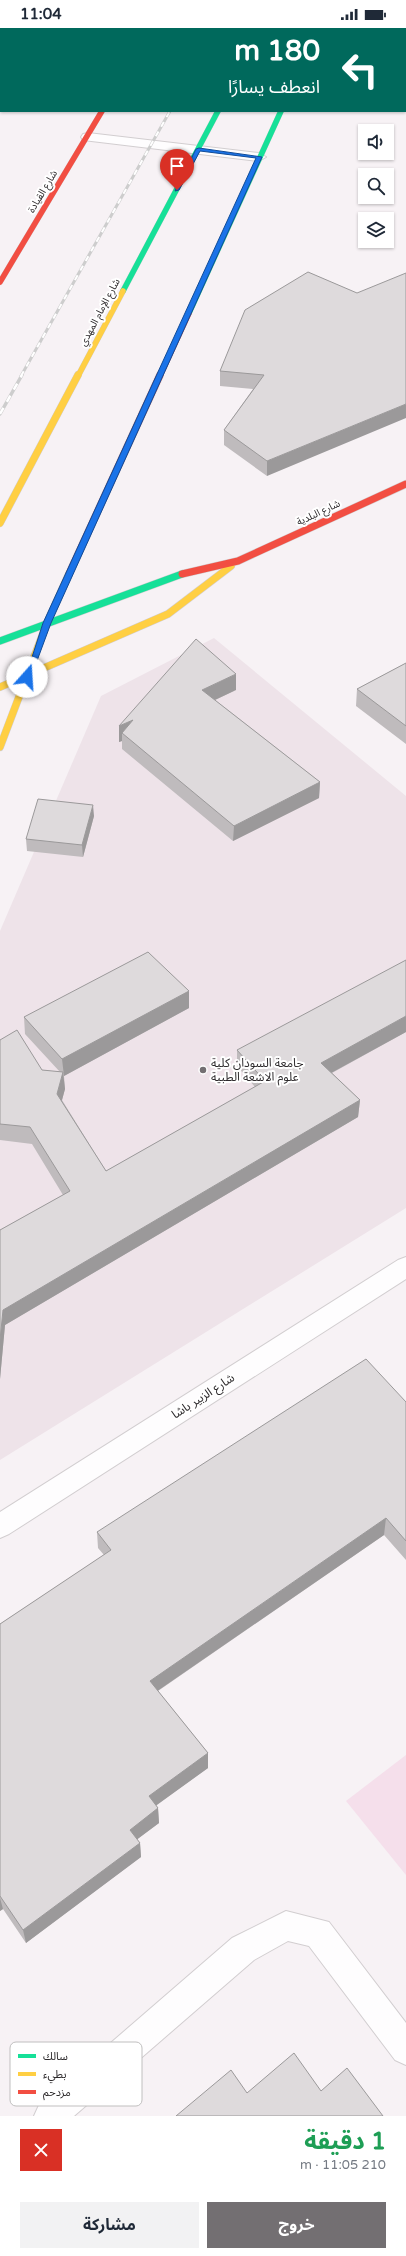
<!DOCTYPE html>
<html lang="ar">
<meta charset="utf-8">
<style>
:root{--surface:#fff;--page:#f2f2f3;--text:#1f2937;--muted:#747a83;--accent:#736f72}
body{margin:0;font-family:"Varela Round","Noto Sans Arabic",sans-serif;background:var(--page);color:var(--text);direction:rtl;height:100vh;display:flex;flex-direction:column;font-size:15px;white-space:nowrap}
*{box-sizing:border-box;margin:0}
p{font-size:13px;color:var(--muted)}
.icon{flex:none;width:22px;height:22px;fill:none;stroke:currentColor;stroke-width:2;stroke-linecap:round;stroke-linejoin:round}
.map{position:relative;height:2088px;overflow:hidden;direction:ltr}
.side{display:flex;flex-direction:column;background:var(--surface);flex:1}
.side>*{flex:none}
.guide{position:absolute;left:0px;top:0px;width:406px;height:84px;box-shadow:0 1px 3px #0004;direction:rtl;background:#00695c;color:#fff;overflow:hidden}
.buttons{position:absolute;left:358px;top:96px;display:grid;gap:8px}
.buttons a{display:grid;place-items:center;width:36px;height:36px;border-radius:0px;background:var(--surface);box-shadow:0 1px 3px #0004;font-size:20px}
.pin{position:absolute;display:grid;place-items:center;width:34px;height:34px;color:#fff;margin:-41px -17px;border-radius:50% 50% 50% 0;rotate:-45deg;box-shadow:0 0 4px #0007}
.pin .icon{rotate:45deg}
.me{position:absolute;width:44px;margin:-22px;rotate:19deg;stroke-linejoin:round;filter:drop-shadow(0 0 3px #0008)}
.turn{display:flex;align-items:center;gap:14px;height:84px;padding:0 20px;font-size:18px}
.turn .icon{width:52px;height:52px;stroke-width:2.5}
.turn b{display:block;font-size:28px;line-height:34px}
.round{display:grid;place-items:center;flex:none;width:42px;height:42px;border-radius:0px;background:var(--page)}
.overview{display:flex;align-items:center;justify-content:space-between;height:68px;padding:0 20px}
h1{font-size:24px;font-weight:700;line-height:30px;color:#1e9e55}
.action{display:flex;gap:8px;margin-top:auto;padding:8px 20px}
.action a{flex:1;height:46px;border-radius:0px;background:var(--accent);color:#fff;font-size:16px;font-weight:700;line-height:46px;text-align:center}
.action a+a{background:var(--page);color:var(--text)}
.status{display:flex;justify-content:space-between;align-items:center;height:28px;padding:0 20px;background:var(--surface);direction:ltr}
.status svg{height:11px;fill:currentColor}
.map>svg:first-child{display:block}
.built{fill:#eee3e9}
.green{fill:#f5dfeb}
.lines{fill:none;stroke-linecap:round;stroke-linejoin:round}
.lane-casing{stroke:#d2ced0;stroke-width:2}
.street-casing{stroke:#d2ced0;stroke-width:2}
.fast-far1-casing{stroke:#d2ced0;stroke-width:6}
.fast-casing{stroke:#d2ced0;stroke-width:8}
.slow-far1-casing{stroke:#d2ced0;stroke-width:6}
.slow-casing{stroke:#d2ced0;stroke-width:8}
.jam-far1-casing{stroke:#d2ced0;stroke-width:6}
.jam-casing{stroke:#d2ced0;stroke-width:8}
.lane{fill:#fefdfe;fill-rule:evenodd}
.street{fill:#fefdfe;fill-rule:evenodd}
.fast-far1{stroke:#16e098;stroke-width:5.5}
.fast{stroke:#16e098;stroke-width:7}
.slow-far1{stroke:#ffcf43;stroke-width:5.5}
.slow{stroke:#ffcf43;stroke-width:7}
.jam-far1{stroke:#f24e42;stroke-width:5.5}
.jam{stroke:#f24e42;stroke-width:7}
.rail-far1-casing{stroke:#cdcdcd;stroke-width:3}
.rail-casing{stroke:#cdcdcd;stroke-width:3.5}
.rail-far1{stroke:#fff;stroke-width:2;stroke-dasharray:5.5;stroke-linecap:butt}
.rail{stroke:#fff;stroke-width:2.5;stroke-dasharray:7;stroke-linecap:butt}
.wall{fill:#bfbbbd}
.shaded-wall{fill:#9b999a}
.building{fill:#dedadc;stroke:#9b999a}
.route{fill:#1a73e8;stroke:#114b97}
.poi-dot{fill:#736f72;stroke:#fff;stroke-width:1.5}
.labels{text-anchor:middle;stroke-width:4;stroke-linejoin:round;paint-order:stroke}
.far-street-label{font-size:10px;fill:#2c292b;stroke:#fff}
.poi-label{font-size:12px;fill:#2c292b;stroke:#fff;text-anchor:start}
.street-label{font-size:12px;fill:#2c292b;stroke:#fff}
.key{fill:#fff;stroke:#c0bfbf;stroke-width:1}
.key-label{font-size:11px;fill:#2c292b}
</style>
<div class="status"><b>11:04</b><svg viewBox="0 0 49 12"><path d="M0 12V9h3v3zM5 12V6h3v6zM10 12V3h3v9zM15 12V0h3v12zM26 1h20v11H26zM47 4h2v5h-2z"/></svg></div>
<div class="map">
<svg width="406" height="2088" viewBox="0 0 406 2088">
<rect width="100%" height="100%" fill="#f7f2f5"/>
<path class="built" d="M 214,610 L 406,768 L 406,1180 L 0,1432 L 0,903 L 101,668 Z"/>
<path class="green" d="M 406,1727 L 406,1847 L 346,1773 Z"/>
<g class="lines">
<g class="lane-casing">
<path id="lane" d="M 286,1883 L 329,1894 L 406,1995 L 406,2037 L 395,2032 L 309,1918 L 288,1913 L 254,1932 L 74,2088 L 34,2088 L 39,2077 L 232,1910 Z"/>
</g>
<g class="street-casing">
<path id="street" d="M 354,0 L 367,0 L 368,1 L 355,1 Z
M 405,19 L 406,20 L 406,28 L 405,27 Z
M 88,105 L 259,125 L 266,129 L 259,133 L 83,112 L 81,109 L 83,106 Z
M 406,1229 L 406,1251 L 9,1506 L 0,1510 L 0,1484 L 398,1232 Z"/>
</g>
<g class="fast-far1-casing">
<path id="fast-far1" d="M 123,263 L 218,83
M 189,285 L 281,83"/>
</g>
<g class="fast-casing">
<path id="fast" d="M 0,613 L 182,546"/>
</g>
<g class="slow-far1-casing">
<path id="slow-far1" d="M 78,348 L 123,263"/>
</g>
<g class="slow-casing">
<path id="slow" d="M 0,495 L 78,347
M 0,659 L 168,586 L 231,538
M 0,719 L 47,595 L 69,546"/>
</g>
<g class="jam-far1-casing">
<path id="jam-far1" d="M 0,254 L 102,83
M 160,348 L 189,285"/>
</g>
<g class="jam-casing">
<path id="jam" d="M 69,546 L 160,347
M 182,546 L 238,533 L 406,456"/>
</g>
<use href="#lane" class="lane"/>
<use href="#street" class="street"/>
<use href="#fast-far1" class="fast-far1"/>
<use href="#fast" class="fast"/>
<use href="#slow-far1" class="slow-far1"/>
<use href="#slow" class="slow"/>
<use href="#jam-far1" class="jam-far1"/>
<use href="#jam" class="jam"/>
<g class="rail-far1-casing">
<path id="rail-far1" d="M 21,348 L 170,83"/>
</g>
<g class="rail-casing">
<path id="rail" d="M 0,386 L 22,347"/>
</g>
<use href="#rail-far1" class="rail-far1"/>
<use href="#rail" class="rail"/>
</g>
<path class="wall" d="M 0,0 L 67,0 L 66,1 L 1,1 L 1,16 L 0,14 Z
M 0,16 L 1,16 L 1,51 L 0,51 Z
M 308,244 L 267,448 L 224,417 L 224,402 L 253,361 L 220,358 L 220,343 Z
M 406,635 L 406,716 L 356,678 L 357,661 Z
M 236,662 L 215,672 L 320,754 L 319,770 L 233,813 L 122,721 L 122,713 L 119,714 L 119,698 Z
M 94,788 L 83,829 L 27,823 L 26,811 Z
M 189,963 L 189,980 L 64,1048 L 65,1061 L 62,1072 L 106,1143 L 255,1059 L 237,1038 L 237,1022 L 406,1004 L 332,1045 L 360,1072 L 358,1089 L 5,1297 L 0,1351 L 0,1202 L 63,1167 L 32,1116 L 0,1112 L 0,1012 L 42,1042 L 60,1044 L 25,1006 L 24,989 Z
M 406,1374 L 406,1532 L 384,1507 L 158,1663 L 208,1725 L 208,1740 L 156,1777 L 158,1780 L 159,1795 L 137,1811 L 140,1815 L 141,1829 L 26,1915 L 3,1881 L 0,1883 L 0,1596 L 104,1527 L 98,1520 L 97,1504 Z"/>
<path class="shaded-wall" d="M 59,0 L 67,0 L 66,1 L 58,1 Z
M 406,376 L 406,390 L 267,448 L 267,433 Z
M 236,646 L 236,662 L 202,678 L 202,662 Z
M 133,692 L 122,705 L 122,713 L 119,714 L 119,698 Z
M 320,754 L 319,770 L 233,813 L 234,798 Z
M 93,777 L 94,788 L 83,829 L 82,817 Z
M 189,963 L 189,980 L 64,1048 L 62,1031 Z
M 406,988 L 406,1004 L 320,1051 L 321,1035 Z
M 63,1044 L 65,1061 L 59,1083 L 57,1066 Z
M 360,1072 L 358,1089 L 5,1297 L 0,1351 L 0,1312 L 3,1282 Z
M 386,1490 L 384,1507 L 150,1668 L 150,1653 Z
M 208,1725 L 208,1740 L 150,1782 L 149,1768 Z
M 158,1780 L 159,1795 L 131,1816 L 130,1802 Z
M 140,1815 L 141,1829 L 26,1915 L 23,1902 Z
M 0,1870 L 3,1881 L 0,1883 Z"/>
<path class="building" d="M 0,0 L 59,0 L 58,1 L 1,1 L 1,6 L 0,5 Z
M 0,16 L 1,16 L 1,42 L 0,41 Z
M 308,244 L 357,265 L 406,245 L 406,376 L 267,433 L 224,402 L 264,347 L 220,343 L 245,282 Z
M 196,611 L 236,646 L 202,662 L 320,754 L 234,798 L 122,705 L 133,692 L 119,698 Z
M 406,635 L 406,698 L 357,661 Z
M 38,771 L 93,777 L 82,817 L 26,811 Z
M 148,924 L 189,963 L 62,1031 L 24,989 Z
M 406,932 L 406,988 L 321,1035 L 360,1072 L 3,1282 L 0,1312 L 0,1202 L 70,1163 L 30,1099 L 0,1096 L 0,1012 L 17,1002 L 42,1042 L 63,1044 L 57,1066 L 106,1143 L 265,1053 L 237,1022 Z
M 366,1331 L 406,1374 L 406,1513 L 386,1490 L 150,1653 L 208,1725 L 149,1768 L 158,1780 L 130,1802 L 140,1815 L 23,1902 L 0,1868 L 0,1596 L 111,1522 L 97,1504 Z
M 294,2025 L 321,2063 L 347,2040 L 383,2088 L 176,2088 L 231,2042 L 247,2065 Z"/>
<path class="route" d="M 199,120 L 262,129 L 51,595 L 31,649 L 25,651 L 43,595 L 256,130 L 200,123 L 179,162 L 175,163 L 196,121 Z"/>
<circle class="poi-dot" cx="203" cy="1042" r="4"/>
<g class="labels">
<g class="far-street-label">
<text transform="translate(42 163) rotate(-59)" y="4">شارع القيادة</text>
<text transform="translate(99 284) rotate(-62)" y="4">شارع الإمام المهدي</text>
<text transform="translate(318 484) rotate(-25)" y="4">شارع البلدية</text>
</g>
<g class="poi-label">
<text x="211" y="1039">جامعة السودان كلية<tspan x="211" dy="14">علوم الاشعة الطبية</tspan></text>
</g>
<g class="street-label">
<text transform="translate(203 1368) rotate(-33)" y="4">شارع الزبير باشا</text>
</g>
</g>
<rect x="10" y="2014" width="132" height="64" rx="6" class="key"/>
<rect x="18" y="2026" width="18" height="4" fill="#16e098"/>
<rect x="18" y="2044" width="18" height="4" fill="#ffcf43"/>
<rect x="18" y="2062" width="18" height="4" fill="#f24e42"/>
<g class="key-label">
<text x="43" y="2032">سالك</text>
<text x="43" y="2050">بطيء</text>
<text x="43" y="2068">مزدحم</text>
</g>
</svg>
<div class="buttons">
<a><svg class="icon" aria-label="sound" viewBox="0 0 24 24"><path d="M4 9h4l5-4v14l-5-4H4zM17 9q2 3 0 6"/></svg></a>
<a><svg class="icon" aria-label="search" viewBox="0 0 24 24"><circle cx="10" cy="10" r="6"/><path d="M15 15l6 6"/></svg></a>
<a><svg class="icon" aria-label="layers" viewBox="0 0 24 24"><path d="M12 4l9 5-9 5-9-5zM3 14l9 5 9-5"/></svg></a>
</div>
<div class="pin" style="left:177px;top:162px;background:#d93025"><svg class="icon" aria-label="arrive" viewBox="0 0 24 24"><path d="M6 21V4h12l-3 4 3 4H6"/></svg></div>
<svg class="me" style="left:27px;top:649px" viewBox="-20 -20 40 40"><circle r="19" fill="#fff"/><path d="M0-13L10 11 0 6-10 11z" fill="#1a73e8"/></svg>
<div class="guide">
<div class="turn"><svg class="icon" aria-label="left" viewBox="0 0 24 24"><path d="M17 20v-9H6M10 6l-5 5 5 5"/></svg><div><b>180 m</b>انعطف يسارًا</div></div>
</div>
</div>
<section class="side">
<div class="overview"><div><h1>1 دقيقة</h1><p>210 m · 11:05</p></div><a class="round" style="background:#d93025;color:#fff"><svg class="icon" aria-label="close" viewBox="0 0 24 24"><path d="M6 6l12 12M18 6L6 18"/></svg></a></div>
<div class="action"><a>خروج</a><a>مشاركة</a></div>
</section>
